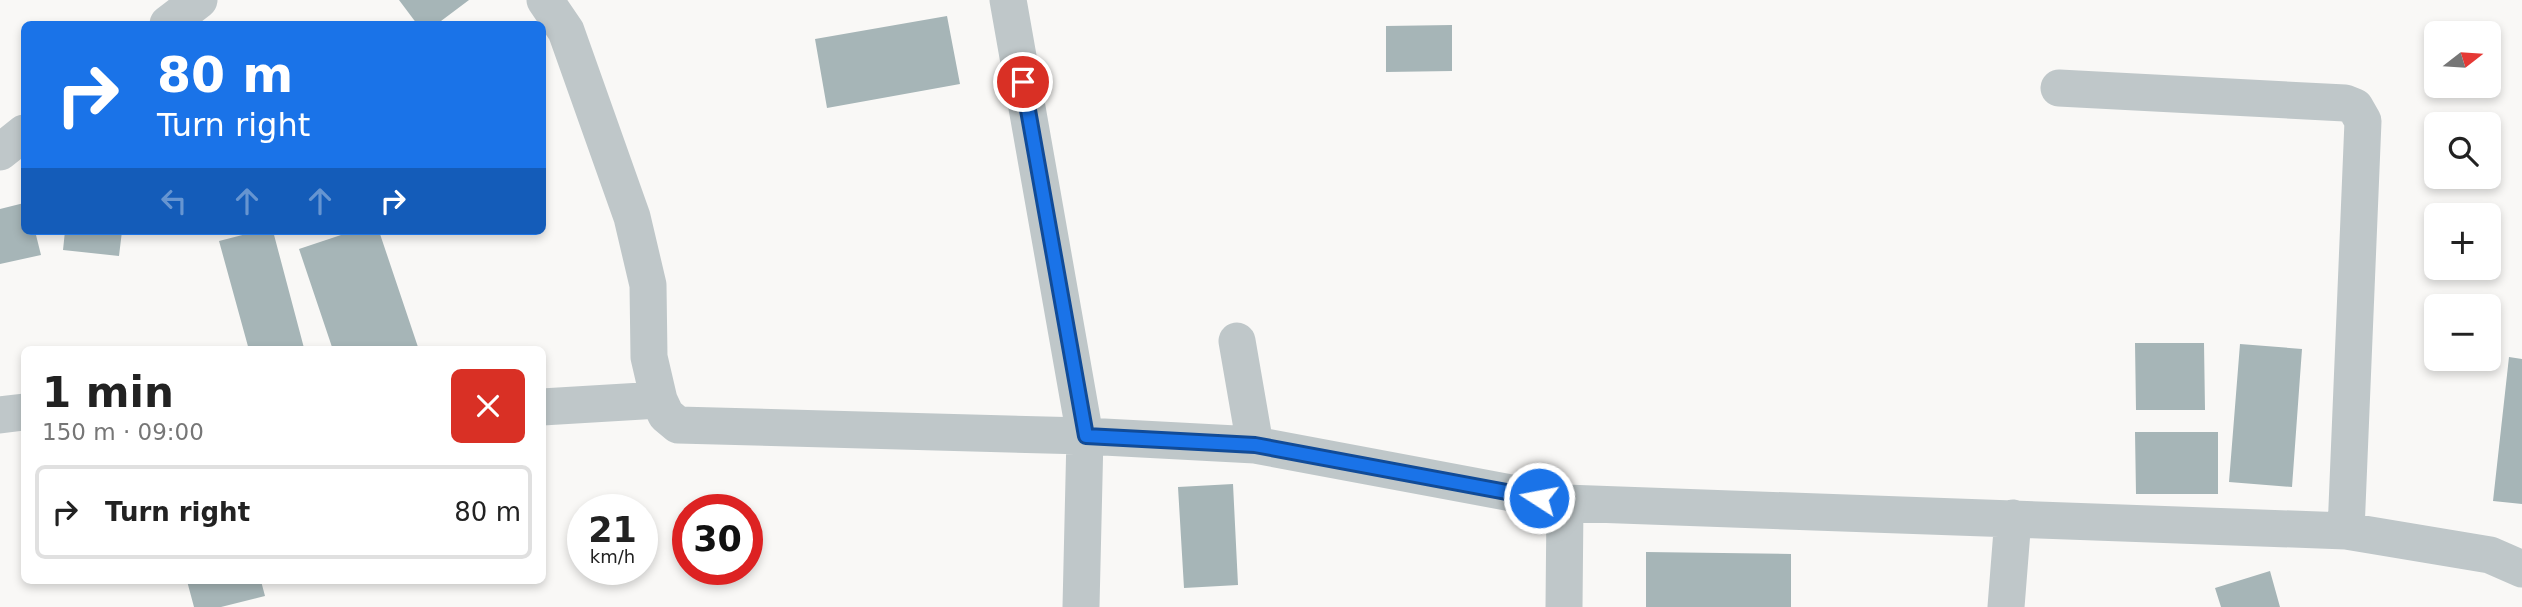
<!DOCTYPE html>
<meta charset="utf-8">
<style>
:root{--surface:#fff;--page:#f6f6f6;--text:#222;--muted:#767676;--line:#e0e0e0}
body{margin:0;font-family:"DejaVu Sans",sans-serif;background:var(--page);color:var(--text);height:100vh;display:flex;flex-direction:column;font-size:26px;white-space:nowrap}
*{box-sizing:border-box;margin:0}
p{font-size:23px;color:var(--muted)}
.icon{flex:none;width:38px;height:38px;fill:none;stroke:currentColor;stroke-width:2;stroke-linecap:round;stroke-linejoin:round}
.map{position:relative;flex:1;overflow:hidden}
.sheet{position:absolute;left:21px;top:346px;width:525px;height:238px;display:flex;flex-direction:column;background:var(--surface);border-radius:10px;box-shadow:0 4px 10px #0003}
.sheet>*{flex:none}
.hud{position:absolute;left:21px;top:21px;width:525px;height:214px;border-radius:10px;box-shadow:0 4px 10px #0003;background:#1a73e8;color:#fff;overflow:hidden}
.needle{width:46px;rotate:73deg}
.fabs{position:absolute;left:2424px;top:21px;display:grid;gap:14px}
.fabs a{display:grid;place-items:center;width:77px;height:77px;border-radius:10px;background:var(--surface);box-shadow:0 4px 10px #0003;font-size:35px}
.speed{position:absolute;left:567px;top:494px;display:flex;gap:14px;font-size:35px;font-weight:700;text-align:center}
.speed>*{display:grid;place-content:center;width:91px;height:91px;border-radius:50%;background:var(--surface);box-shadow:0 4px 10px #0003;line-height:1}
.speed small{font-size:18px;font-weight:400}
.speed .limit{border:10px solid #d22;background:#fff;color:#111}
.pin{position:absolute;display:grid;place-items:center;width:60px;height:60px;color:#fff;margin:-30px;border:4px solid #fff;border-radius:50%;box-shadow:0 2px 7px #0007}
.me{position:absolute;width:77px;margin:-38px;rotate:281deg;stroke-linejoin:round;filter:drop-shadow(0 0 5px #0008)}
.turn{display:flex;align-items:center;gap:24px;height:147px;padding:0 21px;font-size:32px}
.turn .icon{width:91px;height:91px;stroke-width:2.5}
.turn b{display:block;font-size:49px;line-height:60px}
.lanes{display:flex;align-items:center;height:66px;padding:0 21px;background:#0003;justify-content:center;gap:35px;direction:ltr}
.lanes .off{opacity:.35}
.round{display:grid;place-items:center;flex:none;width:74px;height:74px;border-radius:10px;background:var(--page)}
.summary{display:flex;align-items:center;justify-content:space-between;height:119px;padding:0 21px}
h1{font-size:42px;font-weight:700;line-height:52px}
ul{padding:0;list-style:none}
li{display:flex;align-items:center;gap:21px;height:94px;margin:0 14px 10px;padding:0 7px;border:4px solid var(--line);border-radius:10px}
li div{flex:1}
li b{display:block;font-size:26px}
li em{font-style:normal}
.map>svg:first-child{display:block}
.building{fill:#a6b5b7}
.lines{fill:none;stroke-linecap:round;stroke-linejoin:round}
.minor{stroke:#bfc7c9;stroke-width:37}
.route-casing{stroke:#114b97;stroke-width:18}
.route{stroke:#1a73e8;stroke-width:12}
</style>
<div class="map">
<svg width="2522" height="607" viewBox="0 0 2522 607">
<rect width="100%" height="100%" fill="#f9f8f6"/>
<path class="building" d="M 399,0 L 469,0 L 437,24 L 417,24 Z
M 947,16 L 960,84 L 827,108 L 815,39 Z
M 1452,25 L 1452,71 L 1386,72 L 1386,26 Z
M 24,203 L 24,231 L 35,231 L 41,255 L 0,264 L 0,209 Z
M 65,231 L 122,231 L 119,256 L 63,250 Z
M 258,231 L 273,231 L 304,348 L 249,350 L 219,241 Z
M 353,231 L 379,231 L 419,350 L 333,350 L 299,249 Z
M 2135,343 L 2204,343 L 2205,410 L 2136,410 Z
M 2240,344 L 2302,349 L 2292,487 L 2229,482 Z
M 2509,357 L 2522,359 L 2522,504 L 2493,501 Z
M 2135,432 L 2218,432 L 2218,494 L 2136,494 Z
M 1233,484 L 1238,585 L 1184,588 L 1178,487 Z
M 1646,552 L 1791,554 L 1791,607 L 1646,607 Z
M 2270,571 L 2280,607 L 2221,607 L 2215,588 Z
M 187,581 L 261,581 L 265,596 L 221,607 L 194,607 Z"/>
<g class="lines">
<path class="minor" d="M 545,0 L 566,31 L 632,217 L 648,285 L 649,357 L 659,400 L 666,415 L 678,425 L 1085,436 L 1255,445 L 1565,503 L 2346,531 L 2490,555 L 2522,569
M 1008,0 L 1085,436 L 1081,607
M 168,24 L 199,0
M 2059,88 L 2345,103 L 2355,107 L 2363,121 L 2346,531
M 0,152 L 24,133
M 1237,341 L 1255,445
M 542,407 L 659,400
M 0,415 L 24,412
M 1564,607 L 1565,503
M 2006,607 L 2013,518"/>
</g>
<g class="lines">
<g class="route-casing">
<path id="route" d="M 1023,82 L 1086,436 L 1255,445 L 1539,498"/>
</g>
<use href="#route" class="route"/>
</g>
</svg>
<div class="fabs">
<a><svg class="needle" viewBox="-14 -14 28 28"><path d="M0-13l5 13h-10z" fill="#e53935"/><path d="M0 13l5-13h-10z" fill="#767676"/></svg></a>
<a><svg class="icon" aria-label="search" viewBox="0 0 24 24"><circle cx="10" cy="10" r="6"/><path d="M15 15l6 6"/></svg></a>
<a>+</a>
<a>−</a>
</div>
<div class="speed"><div>21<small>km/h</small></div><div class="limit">30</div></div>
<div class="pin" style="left:1023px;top:82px;background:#d93025"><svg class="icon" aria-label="arrive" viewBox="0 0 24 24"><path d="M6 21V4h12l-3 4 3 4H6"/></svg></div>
<svg class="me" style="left:1539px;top:498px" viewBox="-20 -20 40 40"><circle r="17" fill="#1a73e8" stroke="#fff" stroke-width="3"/><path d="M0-11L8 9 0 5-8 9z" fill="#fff"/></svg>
<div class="hud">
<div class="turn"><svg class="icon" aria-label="right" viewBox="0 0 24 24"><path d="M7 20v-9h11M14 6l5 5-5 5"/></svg><div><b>80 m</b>Turn right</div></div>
<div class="lanes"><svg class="icon off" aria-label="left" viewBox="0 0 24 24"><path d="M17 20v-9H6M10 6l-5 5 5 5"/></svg><svg class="icon off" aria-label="ahead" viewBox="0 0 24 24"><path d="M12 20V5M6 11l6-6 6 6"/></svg><svg class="icon off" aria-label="ahead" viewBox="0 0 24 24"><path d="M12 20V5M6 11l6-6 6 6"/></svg><svg class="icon" aria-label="right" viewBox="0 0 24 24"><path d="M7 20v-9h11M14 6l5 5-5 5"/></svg></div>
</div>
<section class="sheet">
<div class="summary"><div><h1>1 min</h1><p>150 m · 09:00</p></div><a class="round" style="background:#d93025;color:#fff"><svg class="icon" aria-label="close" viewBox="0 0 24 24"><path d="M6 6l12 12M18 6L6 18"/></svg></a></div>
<ul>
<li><svg class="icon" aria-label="right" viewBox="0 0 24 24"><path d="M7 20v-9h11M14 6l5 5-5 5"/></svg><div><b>Turn right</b></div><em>80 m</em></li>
</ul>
</section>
</div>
